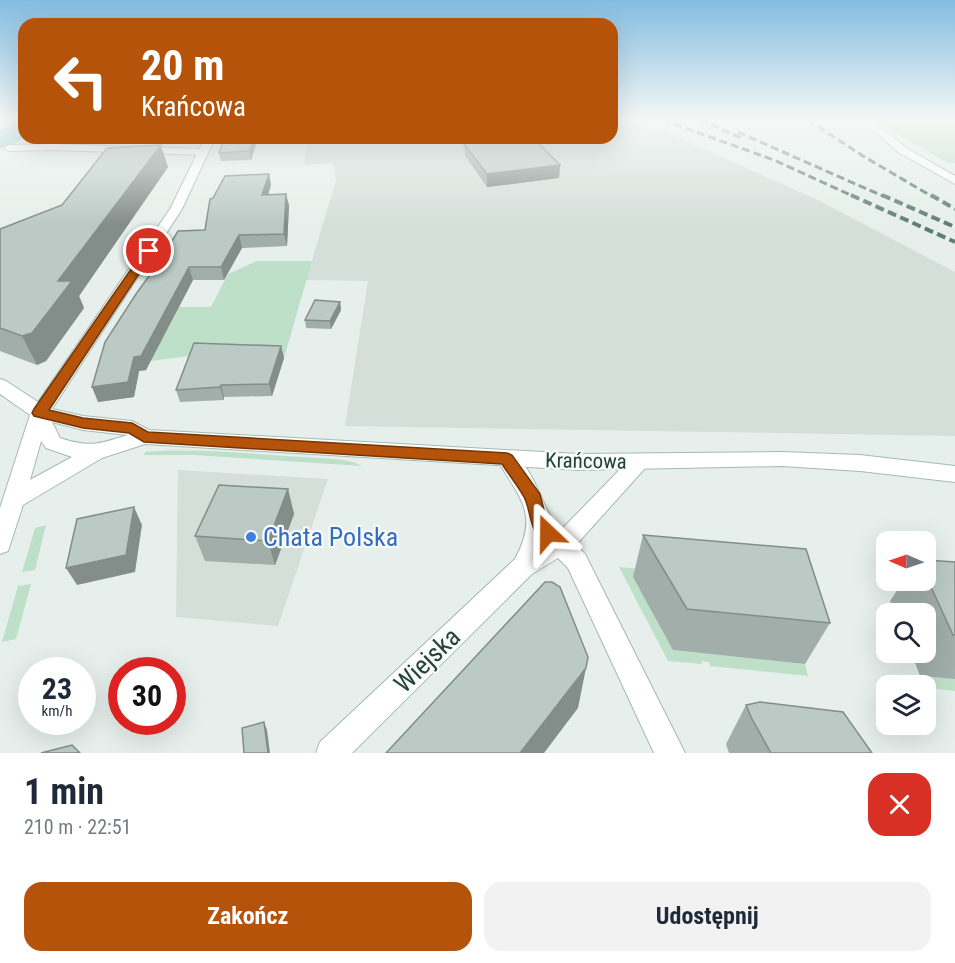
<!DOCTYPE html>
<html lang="pl">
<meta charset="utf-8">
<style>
:root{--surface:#fff;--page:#f2f2f3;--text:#1f2937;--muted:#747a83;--accent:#b45309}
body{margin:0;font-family:"Roboto Condensed",sans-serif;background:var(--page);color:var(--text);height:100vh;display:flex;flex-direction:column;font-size:22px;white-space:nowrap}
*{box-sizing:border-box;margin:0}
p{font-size:20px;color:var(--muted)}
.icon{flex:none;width:33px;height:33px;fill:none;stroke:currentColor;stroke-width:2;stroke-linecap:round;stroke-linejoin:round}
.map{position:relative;height:753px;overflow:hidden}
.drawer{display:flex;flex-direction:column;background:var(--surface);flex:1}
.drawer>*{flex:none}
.banner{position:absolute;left:18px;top:18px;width:600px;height:126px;border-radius:18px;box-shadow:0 6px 24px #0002;background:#b45309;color:#fff;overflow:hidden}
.needle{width:39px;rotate:272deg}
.buttons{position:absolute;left:876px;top:531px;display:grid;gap:12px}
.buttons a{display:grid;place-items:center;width:60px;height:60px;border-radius:12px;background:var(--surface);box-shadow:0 6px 24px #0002;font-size:30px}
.speed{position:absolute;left:18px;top:657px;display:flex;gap:12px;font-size:30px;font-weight:700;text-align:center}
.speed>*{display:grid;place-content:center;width:78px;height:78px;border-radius:50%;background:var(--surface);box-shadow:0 6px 24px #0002;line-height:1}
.speed small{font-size:15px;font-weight:400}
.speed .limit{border:9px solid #d22;background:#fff;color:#111}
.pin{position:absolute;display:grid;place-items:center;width:51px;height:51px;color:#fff;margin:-26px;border:3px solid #fff;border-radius:50%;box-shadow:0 2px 6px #0007}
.me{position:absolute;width:66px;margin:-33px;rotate:337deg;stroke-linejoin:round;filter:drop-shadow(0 0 4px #0008)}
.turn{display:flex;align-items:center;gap:21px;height:126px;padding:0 24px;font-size:27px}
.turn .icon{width:78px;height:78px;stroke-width:2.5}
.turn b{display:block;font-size:42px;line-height:51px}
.round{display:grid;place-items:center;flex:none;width:63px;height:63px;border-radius:18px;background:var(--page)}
.head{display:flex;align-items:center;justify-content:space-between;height:102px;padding:0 24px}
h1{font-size:36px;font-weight:700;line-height:45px}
.cta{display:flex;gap:12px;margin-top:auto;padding:12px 24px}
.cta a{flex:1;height:69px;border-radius:18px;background:var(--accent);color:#fff;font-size:24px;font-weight:700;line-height:69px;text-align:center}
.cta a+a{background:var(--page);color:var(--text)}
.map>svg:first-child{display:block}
.built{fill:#d4dfda}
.green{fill:#bfe0c8}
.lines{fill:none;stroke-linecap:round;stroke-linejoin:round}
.river{fill:#8ec9d4;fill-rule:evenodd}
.street-casing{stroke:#a8b8b2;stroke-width:2}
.secondary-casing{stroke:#a4bbb3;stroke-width:2}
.street{fill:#fff;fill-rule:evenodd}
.secondary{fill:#fff;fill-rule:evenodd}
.rail-far1{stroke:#5f7d75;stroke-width:3;stroke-dasharray:8 4;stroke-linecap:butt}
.rail{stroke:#5f7d75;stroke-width:4;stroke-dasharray:9 4.5;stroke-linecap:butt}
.wall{fill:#a1aea9}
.shaded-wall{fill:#838d89}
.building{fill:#bbcac4;stroke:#838d89;stroke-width:1.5}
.route{fill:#b45309;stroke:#753606;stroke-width:1.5}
.shop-dot{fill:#3f7fe0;stroke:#f7fbf9;stroke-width:2}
.labels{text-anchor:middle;stroke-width:4.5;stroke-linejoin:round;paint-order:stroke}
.street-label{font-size:21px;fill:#24423a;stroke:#f7fbf9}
.near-shop-label{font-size:26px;fill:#366cbe;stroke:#f7fbf9;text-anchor:start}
.near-street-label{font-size:26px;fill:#24423a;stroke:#f7fbf9}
</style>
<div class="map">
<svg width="955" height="753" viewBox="0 0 955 753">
<rect width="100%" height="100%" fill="#e6efeb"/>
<path class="built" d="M 612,120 L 624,120 L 667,133 L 818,200 L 955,272 L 955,436 L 345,426 L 368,281 L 306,280 L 336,181 L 333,163 L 304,165 L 308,138 L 612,138 Z
M 178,470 L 328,479 L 278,626 L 176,617 Z"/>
<path class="green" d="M 886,120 L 955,121 L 955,163 L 948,163 L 897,134 L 885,123 Z
M 257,261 L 312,261 L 284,358 L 205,354 L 97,368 L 109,347 L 163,338 L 179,307 L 211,307 L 228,274 Z
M 158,451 C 206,449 254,454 302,457 C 320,459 346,457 362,466 L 194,455 L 144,455 L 145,452 Z
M 46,525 L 35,570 L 22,572 L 35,528 Z
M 619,567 L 685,573 L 673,650 L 805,664 L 808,676 L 710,666 L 709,662 L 702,661 L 702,664 L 668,661 Z
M 31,584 L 16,639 L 2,642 L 18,586 Z
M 920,676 L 955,679 L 955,691 L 926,688 Z"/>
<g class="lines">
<path class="river" d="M 24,121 L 26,138 L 0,148 L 0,130 Z"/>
<g class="street-casing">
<path id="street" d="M 862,120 L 873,120 L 906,148 L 955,176 L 955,184 L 898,152 Z
M 53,144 L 204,149 L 209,152 L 204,155 L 53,150 L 9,151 L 4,148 L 9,145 Z
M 507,452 C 534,460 543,514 560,531 L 632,457 L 639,454 L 646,457 L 649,462 L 646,467 L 576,545 L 585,554 L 685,753 L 654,753 L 568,568 L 558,558 L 532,574 L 352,753 L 316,753 L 320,742 L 515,559 C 540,513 519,498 497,459 L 500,454 Z"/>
</g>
<g class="secondary-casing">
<path id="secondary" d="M 205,138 L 215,138 L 182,209 L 52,409 L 83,416 L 132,421 L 149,430 L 579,454 L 782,452 L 860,455 L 955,466 L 955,482 L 860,471 L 782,466 L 579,470 L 145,444 L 102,458 L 23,505 L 8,551 L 0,554 L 0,508 L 30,415 L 0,394 L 0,379 L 6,381 L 38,402 L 170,209 ZM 52,422 L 83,430 L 128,435 C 98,444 91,448 60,438 ZM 41,441 L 46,448 L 72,457 L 30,480 Z"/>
</g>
<use href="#street" class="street"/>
<use href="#secondary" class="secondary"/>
<path class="rail-far1" d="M 663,120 L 774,160 L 855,197
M 700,120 L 744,139
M 808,120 L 863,156 L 933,197
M 738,132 L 885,197"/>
<path class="rail" d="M 851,195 L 955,242
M 882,195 L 955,227
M 931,195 L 955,209"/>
</g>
<path class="wall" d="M 224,138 L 258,138 L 251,160 L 221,161 L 219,153 Z
M 464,144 L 560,165 L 559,178 L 487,187 L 465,156 Z
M 168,167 L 79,296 L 84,308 L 46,361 L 37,365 L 0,351 L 0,229 Z
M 269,174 L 271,185 L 268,195 L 289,205 L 287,246 L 242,248 L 224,280 L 193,280 L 146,370 L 139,371 L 134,397 L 98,402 L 205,230 L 213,198 Z
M 340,302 L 341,310 L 331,329 L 306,328 L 305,320 Z
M 281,346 L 284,358 L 272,396 L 224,397 L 224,400 L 180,402 L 176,390 Z
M 288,489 L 294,514 L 275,565 L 205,561 L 195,536 Z
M 643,535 L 830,623 L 805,664 L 673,650 L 633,577 Z
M 926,560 L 955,562 L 955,679 L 920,676 L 911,652 L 926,652 L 926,614 L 895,614 L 890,601 L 904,580 L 926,580 Z
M 746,705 L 872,753 L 729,753 L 726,744 Z"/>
<path class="shaded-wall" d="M 254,138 L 258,138 L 251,160 L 249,151 Z
M 161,145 L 168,167 L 79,296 L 84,308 L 46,361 L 37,365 L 22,336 L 58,281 Z
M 560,165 L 559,178 L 487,187 L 487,174 Z
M 269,174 L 271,185 L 264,207 L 262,195 Z
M 286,194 L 289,205 L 287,246 L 284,234 Z
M 239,235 L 242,248 L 224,280 L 221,267 Z
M 189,267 L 193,280 L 146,370 L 139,371 L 134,397 L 98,402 L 92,387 L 134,357 Z
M 340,302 L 341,310 L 331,329 L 330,321 Z
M 281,346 L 284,358 L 272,396 L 269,384 Z
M 221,385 L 224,397 L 224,400 L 220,387 Z
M 288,489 L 294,514 L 275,565 L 268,541 Z
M 134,507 L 142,525 L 135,572 L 77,585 L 66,568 Z
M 586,668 L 578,708 L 544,753 L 520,753 Z
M 264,722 L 267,730 L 270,753 L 268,753 Z"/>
<path class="building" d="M 224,138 L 254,138 L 249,151 L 219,153 Z
M 519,138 L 533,138 L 560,165 L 487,174 L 464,144 Z
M 161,145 L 58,281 L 72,281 L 32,333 L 22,336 L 0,328 L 0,229 L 62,205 L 107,148 Z
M 269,174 L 262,195 L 286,194 L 284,234 L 239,235 L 221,267 L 189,267 L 141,356 L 134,357 L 128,382 L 92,387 L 105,342 L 136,294 L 160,261 L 178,231 L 205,230 L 210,199 L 213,198 L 225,176 Z
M 315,300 L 340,302 L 330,321 L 305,320 Z
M 194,343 L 281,346 L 269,384 L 221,385 L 220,387 L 176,390 Z
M 219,485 L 288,489 L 268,541 L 195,536 Z
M 134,507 L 126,555 L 66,568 L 77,519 Z
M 643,535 L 806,549 L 830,623 L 687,609 Z
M 926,560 L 955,562 L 955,635 L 953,635 L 926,576 Z
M 545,582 L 552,582 L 560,587 L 588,657 L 586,668 L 520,753 L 386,753 Z
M 760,702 L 843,712 L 872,753 L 771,753 L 752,719 L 746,705 Z
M 264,722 L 268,753 L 244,753 L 242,728 Z
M 72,745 L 80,753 L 41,753 Z"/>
<linearGradient id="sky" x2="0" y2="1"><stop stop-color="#84bce0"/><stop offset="0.53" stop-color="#f4f8f6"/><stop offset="1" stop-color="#f4f8f6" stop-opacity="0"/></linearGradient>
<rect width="955" height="225" fill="url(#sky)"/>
<path class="route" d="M 149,248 L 154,251 L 49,410 L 83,418 L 132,423 L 148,432 L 507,453 L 512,455 L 540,494 L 547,522 L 557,533 L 554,538 C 529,547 532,510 524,497 C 518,486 509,475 502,464 L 144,442 L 129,433 L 83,428 L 34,416 L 32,413 L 34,409 L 145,249 Z"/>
<circle class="shop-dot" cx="251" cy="537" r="6"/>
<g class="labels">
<g class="street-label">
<text transform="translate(586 461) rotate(1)" y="7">Krańcowa</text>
</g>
<g class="near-shop-label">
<text x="263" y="546">Chata Polska</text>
</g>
<g class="near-street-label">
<text transform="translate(427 660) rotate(-44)" y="9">Wiejska</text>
</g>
</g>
</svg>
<div class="buttons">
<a><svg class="needle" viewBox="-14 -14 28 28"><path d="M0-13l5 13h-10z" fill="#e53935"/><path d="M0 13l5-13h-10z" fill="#747a83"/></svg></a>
<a><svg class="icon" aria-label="search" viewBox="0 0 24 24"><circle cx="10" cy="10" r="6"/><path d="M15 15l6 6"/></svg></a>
<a><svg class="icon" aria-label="layers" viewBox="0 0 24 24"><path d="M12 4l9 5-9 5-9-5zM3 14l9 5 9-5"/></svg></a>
</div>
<div class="speed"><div>23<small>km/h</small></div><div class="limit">30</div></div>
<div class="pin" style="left:149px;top:251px;background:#d93025"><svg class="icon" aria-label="arrive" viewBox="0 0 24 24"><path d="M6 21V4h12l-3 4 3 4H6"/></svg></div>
<svg class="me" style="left:548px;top:533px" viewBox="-20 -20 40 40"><path d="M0-17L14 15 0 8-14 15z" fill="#b45309" stroke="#fff" stroke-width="4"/></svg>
<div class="banner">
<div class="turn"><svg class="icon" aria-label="left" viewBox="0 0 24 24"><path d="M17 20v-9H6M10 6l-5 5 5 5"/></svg><div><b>20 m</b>Krańcowa</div></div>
</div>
</div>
<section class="drawer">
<div class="head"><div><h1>1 min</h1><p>210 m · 22:51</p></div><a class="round" style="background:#d93025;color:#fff"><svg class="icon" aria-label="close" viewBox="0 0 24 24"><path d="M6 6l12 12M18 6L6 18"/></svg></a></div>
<div class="cta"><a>Zakończ</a><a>Udostępnij</a></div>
</section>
